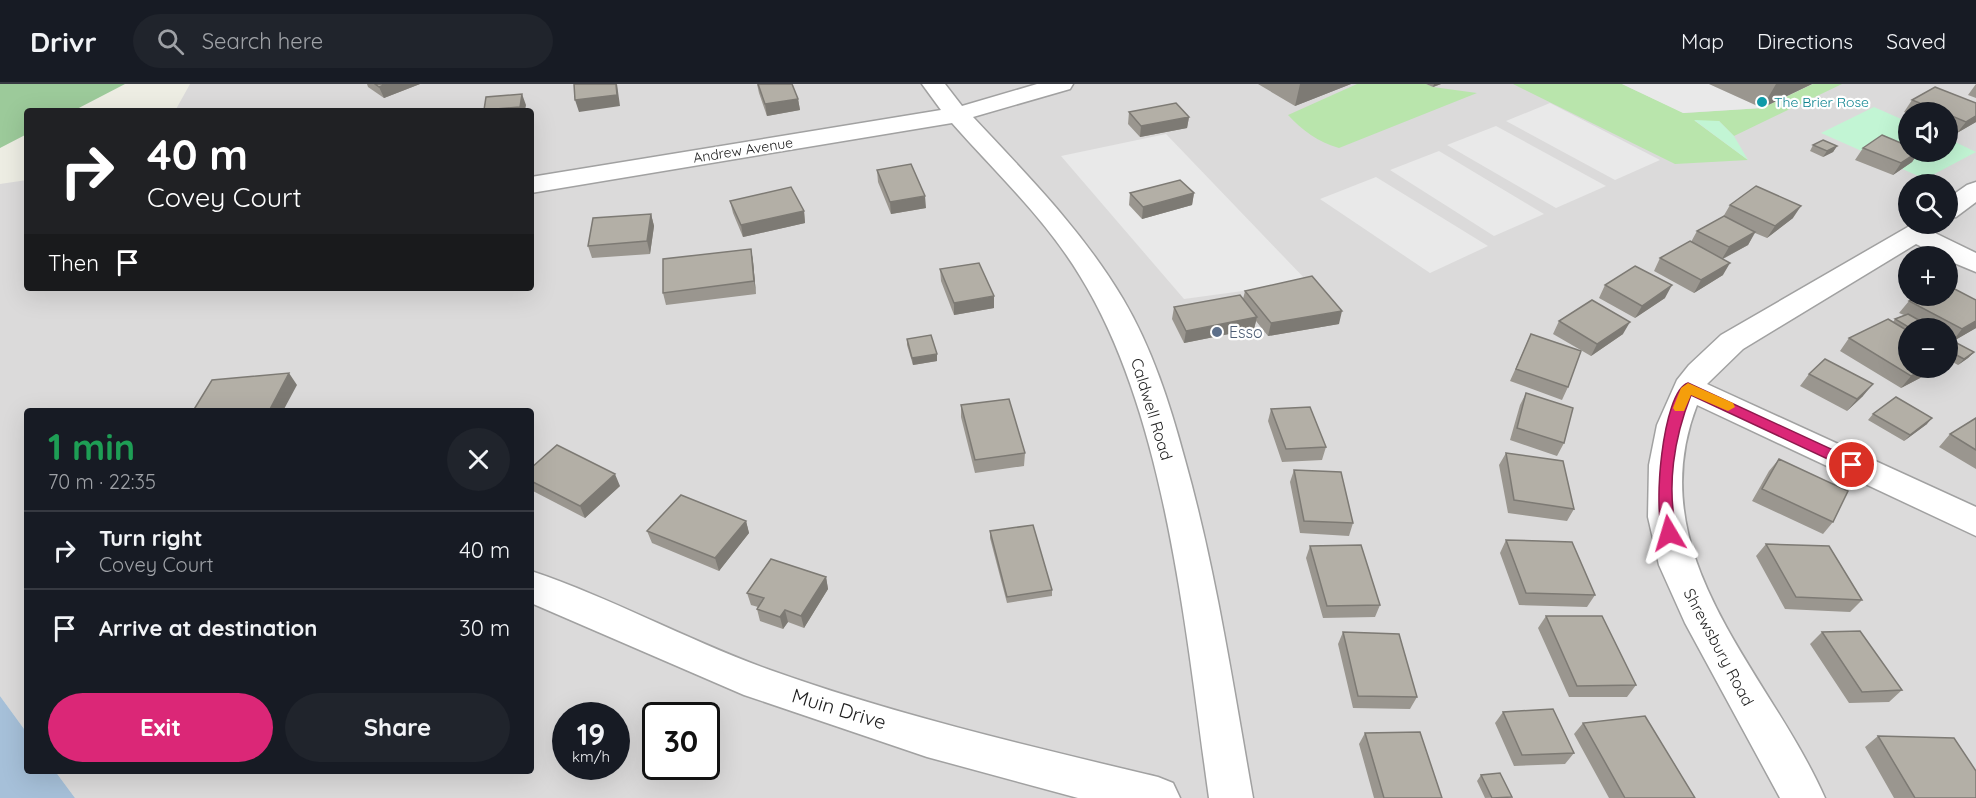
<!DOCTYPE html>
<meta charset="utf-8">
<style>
:root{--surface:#171b24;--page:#20242c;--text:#f1f3f6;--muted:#9ea1a6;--line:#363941;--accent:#db2777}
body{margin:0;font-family:Quicksand,sans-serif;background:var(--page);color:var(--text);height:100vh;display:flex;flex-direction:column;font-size:22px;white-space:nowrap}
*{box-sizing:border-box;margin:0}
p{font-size:20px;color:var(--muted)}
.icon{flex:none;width:33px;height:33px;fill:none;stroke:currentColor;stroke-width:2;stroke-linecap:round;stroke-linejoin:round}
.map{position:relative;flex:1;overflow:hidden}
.details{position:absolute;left:24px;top:324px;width:510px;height:366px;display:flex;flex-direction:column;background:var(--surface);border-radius:6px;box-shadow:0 6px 24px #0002}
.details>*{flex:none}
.top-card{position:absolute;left:24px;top:24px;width:510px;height:183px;border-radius:6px;box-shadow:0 6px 24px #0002;background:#202124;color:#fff;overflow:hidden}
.fabs{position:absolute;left:1898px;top:18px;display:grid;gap:12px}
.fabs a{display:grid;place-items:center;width:60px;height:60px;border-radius:50%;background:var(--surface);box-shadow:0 6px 24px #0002;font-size:30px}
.speed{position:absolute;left:552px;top:618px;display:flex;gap:12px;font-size:30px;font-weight:700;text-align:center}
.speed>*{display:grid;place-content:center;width:78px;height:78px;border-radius:50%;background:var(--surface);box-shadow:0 6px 24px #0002;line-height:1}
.speed small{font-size:15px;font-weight:400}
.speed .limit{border:3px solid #111;border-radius:9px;background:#fff;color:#111}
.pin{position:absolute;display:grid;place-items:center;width:51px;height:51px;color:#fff;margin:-26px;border:3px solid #fff;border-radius:50%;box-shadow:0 2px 6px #0007}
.me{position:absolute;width:66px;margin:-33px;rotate:353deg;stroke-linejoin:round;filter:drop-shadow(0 0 4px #0008)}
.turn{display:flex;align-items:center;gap:21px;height:126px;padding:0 24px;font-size:27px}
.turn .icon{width:78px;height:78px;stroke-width:2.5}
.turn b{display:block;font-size:42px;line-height:51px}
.then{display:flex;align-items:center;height:57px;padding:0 24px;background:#0003;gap:12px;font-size:22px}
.round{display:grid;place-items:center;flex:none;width:63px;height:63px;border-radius:32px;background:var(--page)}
.head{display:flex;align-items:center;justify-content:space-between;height:102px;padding:0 24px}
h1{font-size:36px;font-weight:800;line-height:45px;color:#1e9e55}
.cta{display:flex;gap:12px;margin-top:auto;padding:12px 24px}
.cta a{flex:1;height:69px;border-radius:36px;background:var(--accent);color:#fff;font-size:24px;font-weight:800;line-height:69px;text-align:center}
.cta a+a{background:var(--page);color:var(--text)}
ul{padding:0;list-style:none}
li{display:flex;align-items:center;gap:18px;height:78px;padding:0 24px;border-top:2px solid var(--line)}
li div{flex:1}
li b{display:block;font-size:22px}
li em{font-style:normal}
header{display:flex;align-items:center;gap:36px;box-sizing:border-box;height:84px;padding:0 30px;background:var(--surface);border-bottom:2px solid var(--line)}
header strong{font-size:28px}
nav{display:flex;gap:33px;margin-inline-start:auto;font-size:21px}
.search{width:420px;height:54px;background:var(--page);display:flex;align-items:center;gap:15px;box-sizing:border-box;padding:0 21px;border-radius:33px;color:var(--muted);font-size:22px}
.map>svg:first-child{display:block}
.residential{fill:#dbdada;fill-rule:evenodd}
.grass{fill:#b9e5ac}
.forest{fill:#9cca9a}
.park{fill:#c2f5d4}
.parking{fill:#e9e9e9}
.water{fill:#a6c0d9}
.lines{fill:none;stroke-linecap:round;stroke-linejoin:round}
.minor-casing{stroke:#a1a1a1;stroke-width:3}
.minor{fill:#fff;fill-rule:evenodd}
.wall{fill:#9a968f}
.shaded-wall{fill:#7d7a74}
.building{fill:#b3afa6;stroke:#7d7a74;stroke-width:1.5}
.route{fill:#db2777;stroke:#8e194d;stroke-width:1.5}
.slow{fill:#f59e0b}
.culture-dot{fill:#0f9aa8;stroke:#fff;stroke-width:2}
.service-dot{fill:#5c6f8a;stroke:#fff;stroke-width:2}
.labels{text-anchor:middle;stroke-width:4.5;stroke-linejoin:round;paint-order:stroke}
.far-culture-label{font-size:14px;fill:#0d838f;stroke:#fff;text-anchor:start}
.far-street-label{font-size:14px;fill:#1d1d1d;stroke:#fff}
.service-label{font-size:16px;fill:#4e5e75;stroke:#fff;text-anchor:start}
.street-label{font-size:16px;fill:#1d1d1d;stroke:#fff}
.near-street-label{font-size:20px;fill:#1d1d1d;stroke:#fff}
</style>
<header>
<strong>Drivr</strong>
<div class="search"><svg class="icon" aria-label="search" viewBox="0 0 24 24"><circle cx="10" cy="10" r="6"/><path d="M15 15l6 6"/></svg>Search here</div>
<nav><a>Map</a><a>Directions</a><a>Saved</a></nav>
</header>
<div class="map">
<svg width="1976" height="714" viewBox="0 0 1976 714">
<rect width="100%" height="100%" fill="#edede3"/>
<path class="residential" d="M 190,0 L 1976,0 L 1976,714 L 75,714 L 55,687 L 531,687 L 531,327 L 27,327 L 27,649 L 0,612 L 0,100 L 27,96 L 27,204 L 531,204 L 531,27 L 175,27 ZM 1908,28 L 1947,28 L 1947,68 L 1908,68 ZM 1908,100 L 1947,100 L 1947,140 L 1908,140 ZM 1908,172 L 1947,172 L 1947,212 L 1908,212 ZM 1908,244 L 1947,244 L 1947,284 L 1908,284 ZM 566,632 L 616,632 L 616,682 L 566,682 ZM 656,632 L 706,632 L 706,682 L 656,682 Z"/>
<path class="grass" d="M 1357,0 L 1426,0 L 1433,3 L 1477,9 L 1339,64 C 1318,58 1302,46 1288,31 Z
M 1513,0 L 1622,0 L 1684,29 L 1762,24 L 1813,0 L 1842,0 L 1734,52 L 1719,37 L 1695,37 L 1748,76 L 1675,80 Z"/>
<path class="forest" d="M 0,0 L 125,0 L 73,27 L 27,27 L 27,50 L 0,64 Z"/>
<path class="park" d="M 1874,23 L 1908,38 L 1908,68 L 1947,68 L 1947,54 L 1976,68 L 1925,95 L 1821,49 Z
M 1694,36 L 1719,37 L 1734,52 L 1748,76 Z"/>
<path class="parking" d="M 1622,0 L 1709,0 L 1762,24 L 1683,29 Z
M 1550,19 L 1660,76 L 1615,96 L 1506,37 Z
M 1496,42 L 1606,102 L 1556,124 L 1447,61 Z
M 1166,50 L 1308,198 L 1184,215 L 1061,72 Z
M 1439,67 L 1544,130 L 1494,152 L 1390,86 Z
M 1376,93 L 1488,162 L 1430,189 L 1320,115 Z"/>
<path class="water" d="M 0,612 L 27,649 L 27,687 L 55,687 L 75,714 L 0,714 Z"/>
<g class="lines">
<g class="minor-casing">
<path id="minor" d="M 922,0 L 945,0 L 962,22 L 1037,0 L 1073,0 L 1070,5 L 973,33 C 1027,91 1082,146 1123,215 C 1152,264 1170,320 1185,376 C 1216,486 1233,601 1253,714 L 1209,714 C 1186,552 1167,332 1080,192 C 1045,134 996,89 952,39 L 531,109 L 531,93 L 941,26 Z
M 1976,98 L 1976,118 L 1956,133 L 1947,135 L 1947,115 L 1967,101 Z
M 1913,140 L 1944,140 L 1935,149 L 1976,169 L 1976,188 L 1947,176 L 1947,172 L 1940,172 L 1916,160 L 1743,265 L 1707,300 L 1976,423 L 1976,452 L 1697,321 C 1638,473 1769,587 1825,714 L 1780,714 L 1685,539 L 1659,481 L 1648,433 L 1649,381 L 1657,341 L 1677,296 L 1689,281 L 1721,251 Z
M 531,487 C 612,514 689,557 770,586 C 896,631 1028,662 1158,693 L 1173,699 L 1180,714 L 1078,714 L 927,673 L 744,611 L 531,519 Z"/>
</g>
<use href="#minor" class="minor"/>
</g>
<path class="wall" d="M 367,0 L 420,0 L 384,14 L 368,3 Z
M 757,0 L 798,15 L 800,26 L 767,32 L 759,9 Z
M 1258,0 L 1351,0 L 1295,22 Z
M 1426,0 L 1441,0 L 1433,3 Z
M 1709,0 L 1812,0 L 1762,24 Z
M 1976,0 L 1976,14 L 1968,11 Z
M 1912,16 L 1976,38 L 1957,49 L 1947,45 L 1947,28 L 1908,28 L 1908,30 L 1904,28 Z
M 1129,28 L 1189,33 L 1187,44 L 1140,53 L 1128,40 Z
M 1813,61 L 1837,62 L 1833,68 L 1823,73 L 1810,67 Z
M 1863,64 L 1919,68 L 1912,78 L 1893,91 L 1855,76 Z
M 877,86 L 926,124 L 891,130 L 878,98 Z
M 1130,109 L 1194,109 L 1192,121 L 1142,135 L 1129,121 Z
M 730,117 L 804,127 L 805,139 L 743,153 L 733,129 Z
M 1730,121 L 1793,134 L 1767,154 L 1755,149 L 1748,161 L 1723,175 L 1723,191 L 1694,209 L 1654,187 L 1660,174 L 1691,158 L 1697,147 L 1723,133 Z
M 651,130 L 654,142 L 650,170 L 592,174 L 588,162 Z
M 751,165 L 753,177 L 756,210 L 666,221 L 663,209 Z
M 940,185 L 994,224 L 954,231 L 941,197 Z
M 1605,201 L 1665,214 L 1635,234 L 1599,214 Z
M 1245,207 L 1339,240 L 1268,252 L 1256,237 L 1254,245 L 1184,259 L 1172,235 L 1174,223 L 1243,215 Z
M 1909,217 L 1976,244 L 1953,257 L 1974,268 L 1968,274 L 1958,281 L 1947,275 L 1947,257 L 1949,256 L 1947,255 L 1947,244 L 1908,244 L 1908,284 L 1939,284 L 1901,304 L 1840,267 L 1849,254 L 1893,238 L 1895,235 L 1904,231 L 1899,229 Z
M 1559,237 L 1623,250 L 1591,272 L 1553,250 Z
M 1531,250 L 1568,303 L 1562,316 L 1510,297 Z
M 907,255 L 937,277 L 913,281 L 907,261 Z
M 1809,290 L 1863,312 L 1847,327 L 1800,302 Z
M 1526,309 L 1564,359 L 1557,372 L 1510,356 L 1520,321 Z
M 961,321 L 1025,369 L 1024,382 L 975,389 L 961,333 Z
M 1271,325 L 1326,363 L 1322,376 L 1282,378 L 1268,337 Z
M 1873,330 L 1927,340 L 1904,357 L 1868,336 Z
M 1976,334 L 1976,385 L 1939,363 L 1950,350 Z
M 1506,369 L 1574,425 L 1567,437 L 1508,429 L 1499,381 Z
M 1779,375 L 1833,438 L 1823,450 L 1752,417 L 1769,387 Z
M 531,384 L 620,402 L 585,434 L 531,406 Z
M 1294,386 L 1353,439 L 1349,452 L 1300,449 L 1290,398 Z
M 746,437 L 749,449 L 719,487 L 652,459 L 647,447 Z
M 990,447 L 1052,506 L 1052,512 L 1007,519 L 990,454 Z
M 1506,456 L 1595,511 L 1587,523 L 1519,521 L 1500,469 Z
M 1766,460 L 1862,516 L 1850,528 L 1785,525 L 1756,472 Z
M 1310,462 L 1380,521 L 1375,533 L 1323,534 L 1306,474 Z
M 826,493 L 828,505 L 804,544 L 788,538 L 783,545 L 760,537 L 757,525 L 758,523 L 751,521 L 747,509 Z
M 1546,532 L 1636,601 L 1627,613 L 1569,613 L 1538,544 Z
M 1343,548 L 1417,613 L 1410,625 L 1353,624 L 1338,560 Z
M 1822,548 L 1902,606 L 1889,618 L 1849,619 L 1810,560 Z
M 1503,628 L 1574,669 L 1565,680 L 1514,682 L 1495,639 Z
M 1583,639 L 1695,714 L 1609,714 L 1574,650 Z
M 1365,649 L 1442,714 L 1374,714 L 1359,660 Z
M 1878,652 L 1976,714 L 1894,714 L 1865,663 Z
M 1481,691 L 1512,713 L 1485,714 L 1477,697 Z"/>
<path class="shaded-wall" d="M 386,0 L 420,0 L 384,14 L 379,3 Z
M 617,0 L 620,22 L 579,28 L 575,16 Z
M 1300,0 L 1351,0 L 1295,22 Z
M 1434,0 L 1441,0 L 1433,3 Z
M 1776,0 L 1812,0 L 1762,24 Z
M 522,10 L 526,21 L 525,27 L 484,27 L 484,26 Z
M 798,15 L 800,26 L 767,32 L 765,20 Z
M 1976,32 L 1976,38 L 1957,49 L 1966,38 Z
M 1189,33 L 1187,44 L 1140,53 L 1141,42 Z
M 1837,62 L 1833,68 L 1823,73 L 1827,67 Z
M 1919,68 L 1912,78 L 1893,91 L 1901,79 Z
M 1194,109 L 1192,121 L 1142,135 L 1143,123 Z
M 925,112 L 926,124 L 891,130 L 890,118 Z
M 1801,122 L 1793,134 L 1767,154 L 1775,142 Z
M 804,127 L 805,139 L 743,153 L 741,141 Z
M 651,130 L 654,142 L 650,170 L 647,157 Z
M 1755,148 L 1748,161 L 1722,175 L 1729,163 Z
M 751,165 L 753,177 L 756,210 L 754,197 Z
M 1730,179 L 1723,191 L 1694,209 L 1701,196 Z
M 1672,201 L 1665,214 L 1635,234 L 1642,222 Z
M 994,212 L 994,224 L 954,231 L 954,219 Z
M 1342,227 L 1339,240 L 1268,252 L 1271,239 Z
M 1257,233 L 1254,245 L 1184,259 L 1186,247 Z
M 1976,237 L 1976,244 L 1952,258 L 1962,245 Z
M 1630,238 L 1623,250 L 1591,272 L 1597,260 Z
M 1974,268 L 1968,274 L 1958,281 L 1964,275 Z
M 937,270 L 937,277 L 913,281 L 912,274 Z
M 1926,284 L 1939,284 L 1901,304 L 1911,292 Z
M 289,289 L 297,301 L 283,327 L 269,327 Z
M 1873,300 L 1863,312 L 1847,327 L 1857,315 Z
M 1932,334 L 1927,340 L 1904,357 L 1910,351 Z
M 615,390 L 620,402 L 585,434 L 580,422 Z
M 746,437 L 749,449 L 719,487 L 715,474 Z
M 826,493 L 828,505 L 804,544 L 801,532 Z
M 785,526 L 788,538 L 783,545 L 780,533 Z"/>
<path class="building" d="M 375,0 L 386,0 L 379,3 Z
M 574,0 L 616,0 L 617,11 L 575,16 Z
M 758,0 L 792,0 L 798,15 L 765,20 Z
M 1935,3 L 1976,19 L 1976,32 L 1966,38 L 1947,30 L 1947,28 L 1942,28 L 1912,16 Z
M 522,10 L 520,23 L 484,26 L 486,13 Z
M 1176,19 L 1189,33 L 1141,42 L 1129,28 Z
M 1882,51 L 1908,62 L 1908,68 L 1918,68 L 1901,79 L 1863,64 Z
M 1823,56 L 1837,62 L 1827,67 L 1813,61 Z
M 911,80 L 925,112 L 890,118 L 877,86 Z
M 1180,96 L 1194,109 L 1143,123 L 1130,109 Z
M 1756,102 L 1801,122 L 1775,142 L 1730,121 Z
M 791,103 L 804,127 L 741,141 L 730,117 Z
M 651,130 L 647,157 L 588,162 L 593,134 Z
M 1724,132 L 1755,148 L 1729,163 L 1697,147 Z
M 1690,157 L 1730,179 L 1701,196 L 1660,174 Z
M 751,165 L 754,197 L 663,209 L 663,175 Z
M 979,179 L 994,212 L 954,219 L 940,185 Z
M 1635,182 L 1672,201 L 1642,222 L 1605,201 Z
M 1312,192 L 1342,227 L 1271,239 L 1245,207 Z
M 1947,201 L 1976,216 L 1976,237 L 1962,245 L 1909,217 L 1918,212 L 1947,212 Z
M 1240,211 L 1257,233 L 1186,247 L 1174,223 Z
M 1592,216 L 1630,238 L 1597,260 L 1559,237 Z
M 1908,230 L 1933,244 L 1910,244 L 1895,235 Z
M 1888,235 L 1908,247 L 1908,284 L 1926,284 L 1911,292 L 1849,254 Z
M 1531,250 L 1581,267 L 1568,303 L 1516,285 Z
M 931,251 L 937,270 L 912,274 L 907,255 Z
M 1949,255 L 1974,268 L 1964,275 L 1947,266 L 1947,257 Z
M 1825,275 L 1873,300 L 1857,315 L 1809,290 Z
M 289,289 L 269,327 L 193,327 L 212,296 Z
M 1526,309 L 1573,324 L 1564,359 L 1517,344 Z
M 1896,313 L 1932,334 L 1910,351 L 1873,330 Z
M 1009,315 L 1025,369 L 975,376 L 961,321 Z
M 1310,323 L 1326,363 L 1286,365 L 1271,325 Z
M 1976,334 L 1976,366 L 1950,350 Z
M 557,361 L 615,390 L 580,422 L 531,397 L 531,384 Z
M 1506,369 L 1563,377 L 1574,425 L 1514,416 Z
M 1779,375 L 1848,407 L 1833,438 L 1762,405 Z
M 1294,386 L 1341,388 L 1353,439 L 1304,437 Z
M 681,411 L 746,437 L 715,474 L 647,447 Z
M 1033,441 L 1052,506 L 1007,513 L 990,447 Z
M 1506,456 L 1572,458 L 1595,511 L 1526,509 Z
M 1766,460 L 1829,462 L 1862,516 L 1796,513 Z
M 1361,461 L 1380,521 L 1327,522 L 1310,462 Z
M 771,475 L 826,493 L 801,532 L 785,526 L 780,533 L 757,525 L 764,514 L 747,509 Z
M 1546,532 L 1602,532 L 1636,601 L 1577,602 Z
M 1860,547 L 1902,606 L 1862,608 L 1822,548 Z
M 1343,548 L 1399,550 L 1417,613 L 1358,612 Z
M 1553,625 L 1574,669 L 1522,671 L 1503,628 Z
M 1645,632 L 1695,714 L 1625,714 L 1583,639 Z
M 1420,648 L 1442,714 L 1384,714 L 1365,649 Z
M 1878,652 L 1954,654 L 1976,687 L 1976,714 L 1915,714 Z
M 1500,689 L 1512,713 L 1492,714 L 1481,691 Z"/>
<path class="route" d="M 1688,299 L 1857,377 L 1859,381 L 1852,386 L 1847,384 L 1691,311 C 1674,354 1666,403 1677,449 L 1669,455 L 1664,453 C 1652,430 1662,307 1688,299 Z"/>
<path class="slow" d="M 1688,299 L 1733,319 L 1735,323 L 1728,327 L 1691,311 L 1684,327 L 1675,327 L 1673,324 L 1681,304 Z"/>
<circle class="culture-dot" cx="1762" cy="18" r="6"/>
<circle class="service-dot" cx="1217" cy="248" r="6"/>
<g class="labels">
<g class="far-culture-label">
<text x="1774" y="23">The Brier Rose</text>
</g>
<g class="far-street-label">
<text transform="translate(743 66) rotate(-9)" y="5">Andrew Avenue</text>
</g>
<g class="service-label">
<text x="1229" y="254">Esso</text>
</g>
<g class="street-label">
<text transform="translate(1152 325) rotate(73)" y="6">Caldwell Road</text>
<text transform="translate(1719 563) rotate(62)" y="6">Shrewsbury Road</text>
</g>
<g class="near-street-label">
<text transform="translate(839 625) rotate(17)" y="7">Muin Drive</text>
</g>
</g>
</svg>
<div class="fabs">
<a><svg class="icon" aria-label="sound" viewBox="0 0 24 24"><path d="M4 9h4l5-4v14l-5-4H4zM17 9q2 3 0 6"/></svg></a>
<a><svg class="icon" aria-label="search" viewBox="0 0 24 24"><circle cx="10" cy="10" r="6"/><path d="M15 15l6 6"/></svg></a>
<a>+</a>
<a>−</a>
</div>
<div class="speed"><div>19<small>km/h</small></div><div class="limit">30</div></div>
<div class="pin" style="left:1852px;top:381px;background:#d93025"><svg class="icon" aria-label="arrive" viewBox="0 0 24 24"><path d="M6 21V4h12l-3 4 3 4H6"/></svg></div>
<svg class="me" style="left:1669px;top:449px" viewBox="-20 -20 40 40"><path d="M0-17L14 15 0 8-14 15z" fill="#db2777" stroke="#fff" stroke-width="4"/></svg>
<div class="top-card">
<div class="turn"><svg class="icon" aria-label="right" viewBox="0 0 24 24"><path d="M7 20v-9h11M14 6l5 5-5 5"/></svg><div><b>40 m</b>Covey Court</div></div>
<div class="then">Then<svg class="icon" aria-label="arrive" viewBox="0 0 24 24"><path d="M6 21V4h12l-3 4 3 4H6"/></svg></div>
</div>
<section class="details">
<div class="head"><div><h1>1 min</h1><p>70 m · 22:35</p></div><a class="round"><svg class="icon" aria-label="close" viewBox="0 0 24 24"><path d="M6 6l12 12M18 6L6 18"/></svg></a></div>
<ul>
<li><svg class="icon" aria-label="right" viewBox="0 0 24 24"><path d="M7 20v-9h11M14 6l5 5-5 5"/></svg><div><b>Turn right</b><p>Covey Court</p></div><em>40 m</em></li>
<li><svg class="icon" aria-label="arrive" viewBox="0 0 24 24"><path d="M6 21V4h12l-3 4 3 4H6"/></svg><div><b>Arrive at destination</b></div><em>30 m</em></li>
</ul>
<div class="cta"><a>Exit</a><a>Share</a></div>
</section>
</div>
